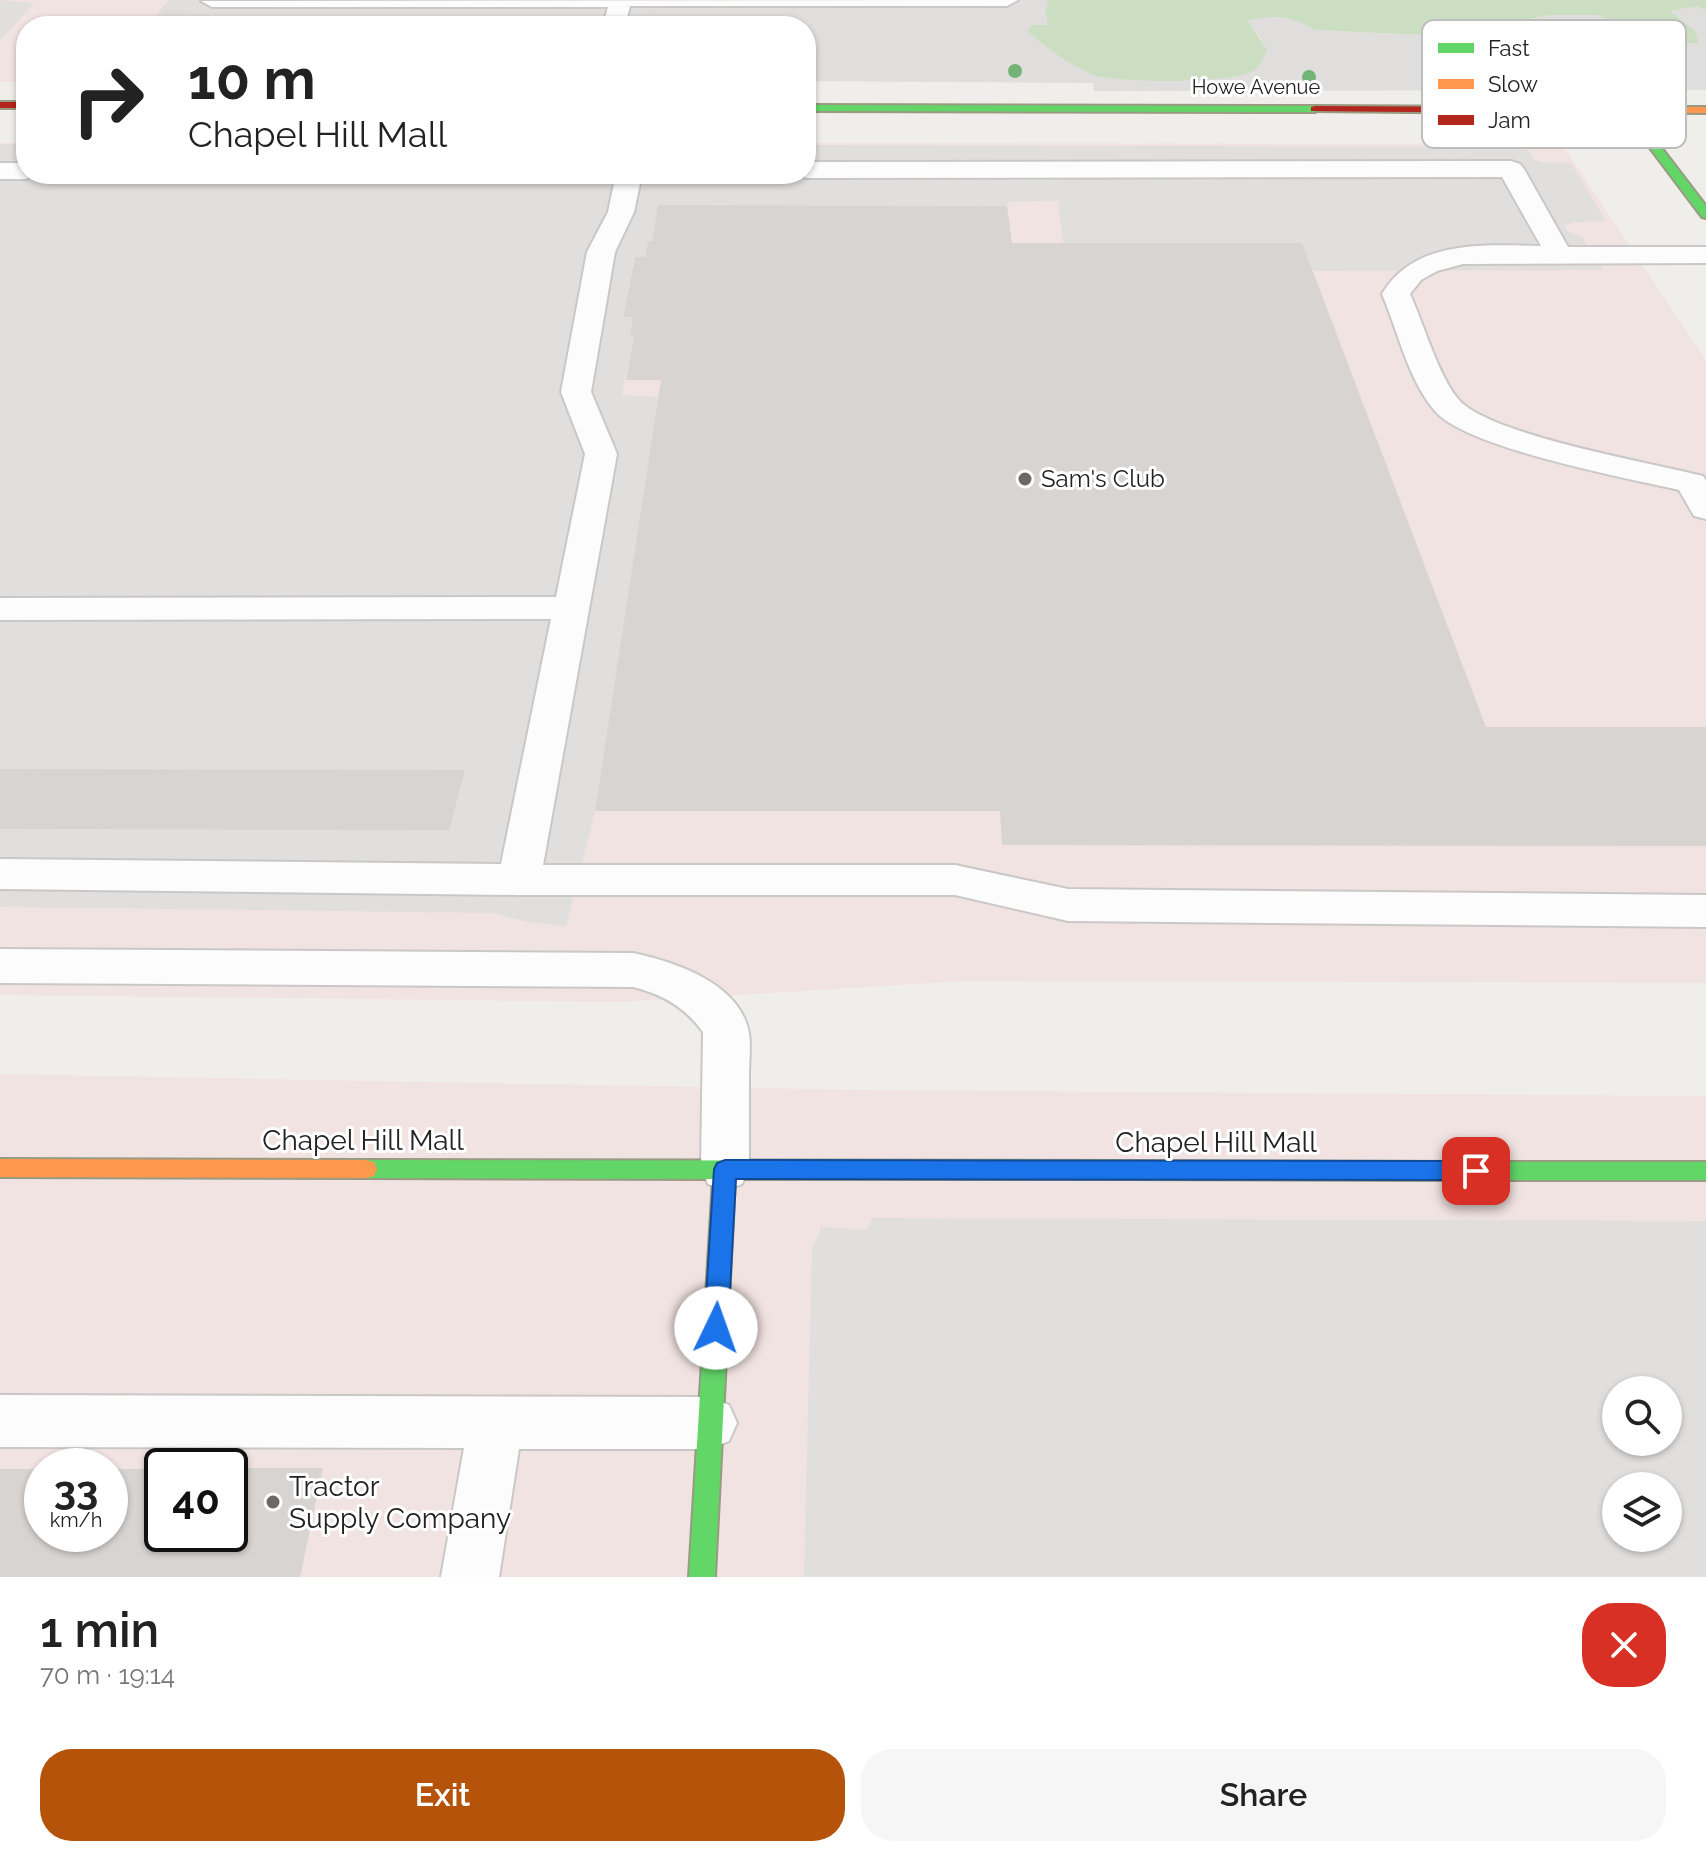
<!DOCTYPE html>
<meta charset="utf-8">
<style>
:root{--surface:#fff;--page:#f6f6f6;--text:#222;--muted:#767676;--accent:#b45309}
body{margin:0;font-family:Raleway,sans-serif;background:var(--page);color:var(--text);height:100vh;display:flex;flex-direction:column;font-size:30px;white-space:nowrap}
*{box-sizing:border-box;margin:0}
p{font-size:26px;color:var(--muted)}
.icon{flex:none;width:44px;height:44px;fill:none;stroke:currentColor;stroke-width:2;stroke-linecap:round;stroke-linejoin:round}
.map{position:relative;height:1577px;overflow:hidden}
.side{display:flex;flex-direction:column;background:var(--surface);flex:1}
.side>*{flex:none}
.banner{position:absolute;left:16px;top:16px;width:800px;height:168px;border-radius:32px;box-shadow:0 2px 6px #0004;background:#fff;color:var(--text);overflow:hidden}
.tools{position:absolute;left:1602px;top:1376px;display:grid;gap:16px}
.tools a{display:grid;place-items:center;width:80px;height:80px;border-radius:50%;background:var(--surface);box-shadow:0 2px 6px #0004;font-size:40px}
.speed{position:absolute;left:24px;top:1448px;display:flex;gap:16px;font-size:40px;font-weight:700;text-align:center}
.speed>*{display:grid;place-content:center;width:104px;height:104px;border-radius:50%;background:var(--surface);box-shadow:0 2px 6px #0004;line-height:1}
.speed small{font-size:20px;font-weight:400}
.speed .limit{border:4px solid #111;border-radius:12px;background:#fff;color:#111}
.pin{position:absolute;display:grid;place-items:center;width:68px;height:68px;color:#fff;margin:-34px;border-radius:16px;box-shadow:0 4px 12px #0006}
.me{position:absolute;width:88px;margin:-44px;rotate:3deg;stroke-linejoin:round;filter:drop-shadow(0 0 6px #0008)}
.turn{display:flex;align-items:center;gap:28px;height:168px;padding:0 40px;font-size:36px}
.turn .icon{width:104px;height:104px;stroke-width:2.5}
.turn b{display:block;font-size:56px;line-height:68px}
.round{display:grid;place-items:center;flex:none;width:84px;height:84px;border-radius:32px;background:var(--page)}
.head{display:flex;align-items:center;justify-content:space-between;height:136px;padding:0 40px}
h1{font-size:48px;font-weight:600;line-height:60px}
.cta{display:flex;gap:16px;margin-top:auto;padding:16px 40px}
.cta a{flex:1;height:92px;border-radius:32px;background:var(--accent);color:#fff;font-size:32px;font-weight:600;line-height:92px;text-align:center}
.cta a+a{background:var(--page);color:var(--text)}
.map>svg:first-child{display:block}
.residential{fill:#dfdedc}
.commercial{fill:#f1e3e1;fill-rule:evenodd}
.forest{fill:#cbdec1}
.parking{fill:#e0dfde;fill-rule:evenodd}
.building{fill:#d7d4d2}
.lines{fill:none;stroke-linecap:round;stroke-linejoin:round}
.lane-casing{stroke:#c9c8c7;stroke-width:4}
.fast-casing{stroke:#999a82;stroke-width:4}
.slow-casing{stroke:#999a82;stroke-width:4}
.jam-casing{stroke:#999a82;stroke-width:4}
.lane{fill:#fdfcfc;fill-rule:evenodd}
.fast{fill:#63d668;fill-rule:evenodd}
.slow{fill:#ff974d;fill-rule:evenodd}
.jam{fill:#b3261e;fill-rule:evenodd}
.tree{fill:#73b476}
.route{fill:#1a73e8;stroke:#114b97;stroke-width:2}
.poi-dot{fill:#6a6968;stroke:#fff;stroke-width:3}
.labels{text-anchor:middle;stroke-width:6;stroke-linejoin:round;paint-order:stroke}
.far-street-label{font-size:20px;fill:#222;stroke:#fff}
.poi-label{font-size:24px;fill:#222;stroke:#fff;text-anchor:start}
.near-street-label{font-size:28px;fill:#222;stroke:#fff}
.near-poi-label{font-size:28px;fill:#222;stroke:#fff;text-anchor:start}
.key{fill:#fff;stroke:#bdbdbd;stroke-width:2}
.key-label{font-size:22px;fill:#222}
</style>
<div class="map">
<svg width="1706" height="1577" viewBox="0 0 1706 1577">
<rect width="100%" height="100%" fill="#f0eeeb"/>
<path class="residential" d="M 168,0 L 1075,0 L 1092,74 L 1205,80 L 1262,41 L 1248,21 L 1268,16 L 1300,20 L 1315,30 L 1445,36 L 1551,15 L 1597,15 L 1661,43 L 1694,30 L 1669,11 L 1697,5 L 1706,10 L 1706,90 L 1094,91 L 1093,83 L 806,81 L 806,26 L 148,26 Z"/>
<path class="commercial" d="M 0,0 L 168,0 L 148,26 L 26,26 L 26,82 L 0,82 Z
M 0,143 L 26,143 L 26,174 L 806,174 L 806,143 L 1562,144 L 1706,360 L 1706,983 L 965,981 L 621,1002 L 0,995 Z
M 0,1074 L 866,1090 L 1706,1096 L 1706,1577 L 0,1577 ZM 1616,1390 L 1668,1390 L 1668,1442 L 1616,1442 ZM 42,1466 L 110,1466 L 110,1534 L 42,1534 ZM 162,1466 L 230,1466 L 230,1534 L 162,1534 ZM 1616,1486 L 1668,1486 L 1668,1538 L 1616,1538 Z"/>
<path class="forest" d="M 1048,0 L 1706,0 L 1706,10 L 1697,6 L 1670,11 L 1694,30 L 1699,43 L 1662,43 L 1597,15 L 1551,15 L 1445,36 L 1315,30 C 1293,16 1273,14 1248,21 L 1267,50 C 1262,60 1260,69 1248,73 C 1226,83 1117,83 1094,75 C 1069,65 1048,48 1027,31 L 1047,7 Z"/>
<path class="parking" d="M 0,0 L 34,3 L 0,41 Z
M 195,0 L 1044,0 L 1048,25 L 659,24 L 658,12 L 644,15 L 587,13 L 583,23 L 268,20 L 262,24 L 177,23 Z
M 0,144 L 26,144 L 26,174 L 806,174 L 806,145 L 1526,147 L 1534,159 L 1541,162 L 1571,163 L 1606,221 L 1575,222 L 1564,226 L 1569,232 L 1581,236 L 1604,270 L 1313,271 L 1302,243 L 1063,243 L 1058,201 L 1009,202 L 1007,206 L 658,205 L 652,241 L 648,241 L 645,257 L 634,258 L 623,316 L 633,317 L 630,335 L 634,336 L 622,395 L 659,397 L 595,811 L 566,926 L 527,922 L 493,913 L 0,907 Z
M 873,1218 L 1706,1221 L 1706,1577 L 804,1577 L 812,1248 L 822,1227 L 866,1230 ZM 1616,1390 L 1668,1390 L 1668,1442 L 1616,1442 ZM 1616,1486 L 1668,1486 L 1668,1538 L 1616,1538 Z"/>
<path class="building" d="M 658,205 L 1007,206 L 1012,243 L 1302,243 L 1486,727 L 1706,727 L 1706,846 L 1002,845 L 1000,811 L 595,811 L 661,380 L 626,380 L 634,336 L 630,335 L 633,317 L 623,317 L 635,257 L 645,257 L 648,241 L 652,241 Z
M 0,769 L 465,770 L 449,830 L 0,829 Z
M 230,1468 L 323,1468 L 300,1577 L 0,1577 L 0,1469 L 42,1469 L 42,1534 L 110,1534 L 110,1469 L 162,1469 L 162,1534 L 230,1534 Z"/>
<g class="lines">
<g class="lane-casing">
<path id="lane" d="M 1018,0 L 1007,6 L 630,6 L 625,26 L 603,26 L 608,7 L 212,7 L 201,1 Z
M 1511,161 L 1520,164 L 1524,169 L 1568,247 L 1706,247 L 1706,263 L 1463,264 L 1437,271 L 1421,280 L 1410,294 C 1423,322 1439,378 1459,400 C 1490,435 1652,463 1703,476 L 1706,481 L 1706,519 L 1694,516 L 1679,490 C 1627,478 1466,448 1435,411 C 1408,380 1398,331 1382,294 C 1414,239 1485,245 1541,246 L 1502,177 L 806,178 L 796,174 L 806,174 L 806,162 Z
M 0,163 L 26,163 L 26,174 L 37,174 L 26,179 L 0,179 Z
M 616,174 L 642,174 L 634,212 L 615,252 L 591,392 L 617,454 L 543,865 L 955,865 L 1068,889 L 1706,895 L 1706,927 L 1068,921 L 955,895 L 519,895 L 0,889 L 0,859 L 501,864 L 551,619 L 0,620 L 0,598 L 556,597 L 585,454 L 561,392 L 587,252 L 608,212 Z
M 0,949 L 633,953 C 675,962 740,983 749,1033 C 751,1046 749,1062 749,1076 C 749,1107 749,1138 749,1169 L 742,1184 L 725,1190 L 708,1184 L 701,1169 L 703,1032 C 685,1007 662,994 633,987 L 0,983 Z
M 0,1395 L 710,1397 L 729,1405 L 737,1423 L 729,1441 L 710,1449 L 519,1449 L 499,1577 L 441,1577 L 464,1448 L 0,1447 Z"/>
</g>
<g class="fast-casing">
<path id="fast" d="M 806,105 L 1315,106 L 1320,109 L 1315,112 L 806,111 Z
M 1623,108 L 1631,108 L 1706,206 L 1706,218 L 1702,217 L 1623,112 Z
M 366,1160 L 1120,1161 L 1128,1163 L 1131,1170 L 1128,1177 L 1120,1179 L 735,1179 L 715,1577 L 689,1577 L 713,1179 L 366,1178 L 358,1176 L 355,1169 L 358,1162 Z
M 1423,1162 L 1706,1162 L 1706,1180 L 1423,1180 L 1415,1178 L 1412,1171 L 1415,1164 Z"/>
</g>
<g class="slow-casing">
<path id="slow" d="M 1509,107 L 1706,107 L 1706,113 L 1505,112 L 1505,108 Z
M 0,1159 L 366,1160 L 374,1162 L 377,1169 L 374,1176 L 366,1178 L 0,1177 Z
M 1120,1161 L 1423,1162 L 1431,1164 L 1434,1171 L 1431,1178 L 1423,1180 L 1120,1179 L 1112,1177 L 1109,1170 L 1112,1163 Z"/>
</g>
<g class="jam-casing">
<path id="jam" d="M 0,102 L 26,102 L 26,108 L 0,108 Z
M 1315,106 L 1509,107 L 1514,110 L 1509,113 L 1311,111 L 1311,107 Z"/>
</g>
<use href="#lane" class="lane"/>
<use href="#fast" class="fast"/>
<use href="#slow" class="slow"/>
<use href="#jam" class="jam"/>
</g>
<g class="tree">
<circle cx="1015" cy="71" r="7"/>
<circle cx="1309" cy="77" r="7"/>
</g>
<path class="route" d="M 725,1160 L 1476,1161 L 1484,1164 L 1487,1171 L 1484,1177 L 1476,1180 L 736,1179 L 728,1328 L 724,1336 L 716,1339 L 708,1336 L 704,1328 L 714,1169 L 717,1163 Z"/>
<g class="poi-dot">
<circle cx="1025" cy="479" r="8"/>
<circle cx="273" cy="1502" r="8"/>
</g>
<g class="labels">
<g class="far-street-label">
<text x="1256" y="94">Howe Avenue</text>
</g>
<g class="poi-label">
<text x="1041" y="487">Sam's Club</text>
</g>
<g class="near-street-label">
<text x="363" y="1150">Chapel Hill Mall</text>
<text x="1216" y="1152">Chapel Hill Mall</text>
</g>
<g class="near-poi-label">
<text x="289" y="1496">Tractor<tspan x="289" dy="32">Supply Company</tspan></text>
</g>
</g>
<rect x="1422" y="20" width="264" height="128" rx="12" class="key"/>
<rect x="1438" y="43" width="36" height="10" fill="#63d668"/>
<rect x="1438" y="79" width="36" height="10" fill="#ff974d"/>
<rect x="1438" y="115" width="36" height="10" fill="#b3261e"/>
<g class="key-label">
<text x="1488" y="56">Fast</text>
<text x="1488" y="92">Slow</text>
<text x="1488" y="128">Jam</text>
</g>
</svg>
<div class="tools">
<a><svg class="icon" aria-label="search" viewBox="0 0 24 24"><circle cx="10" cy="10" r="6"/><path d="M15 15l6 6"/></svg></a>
<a><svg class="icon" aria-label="layers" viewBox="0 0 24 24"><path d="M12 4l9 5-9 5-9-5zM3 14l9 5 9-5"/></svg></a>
</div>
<div class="speed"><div>33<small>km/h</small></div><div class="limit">40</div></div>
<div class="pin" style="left:1476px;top:1171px;background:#d93025"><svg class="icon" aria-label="arrive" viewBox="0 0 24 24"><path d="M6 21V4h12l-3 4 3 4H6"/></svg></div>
<svg class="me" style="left:716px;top:1328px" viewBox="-20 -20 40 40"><circle r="19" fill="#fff"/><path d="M0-13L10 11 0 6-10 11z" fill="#1a73e8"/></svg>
<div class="banner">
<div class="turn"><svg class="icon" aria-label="right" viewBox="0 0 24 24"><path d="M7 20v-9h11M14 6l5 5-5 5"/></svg><div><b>10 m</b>Chapel Hill Mall</div></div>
</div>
</div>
<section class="side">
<div class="head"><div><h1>1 min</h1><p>70 m · 19:14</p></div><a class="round" style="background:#d93025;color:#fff"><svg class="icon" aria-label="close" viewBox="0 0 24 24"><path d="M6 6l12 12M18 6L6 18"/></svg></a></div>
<div class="cta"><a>Exit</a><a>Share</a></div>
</section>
